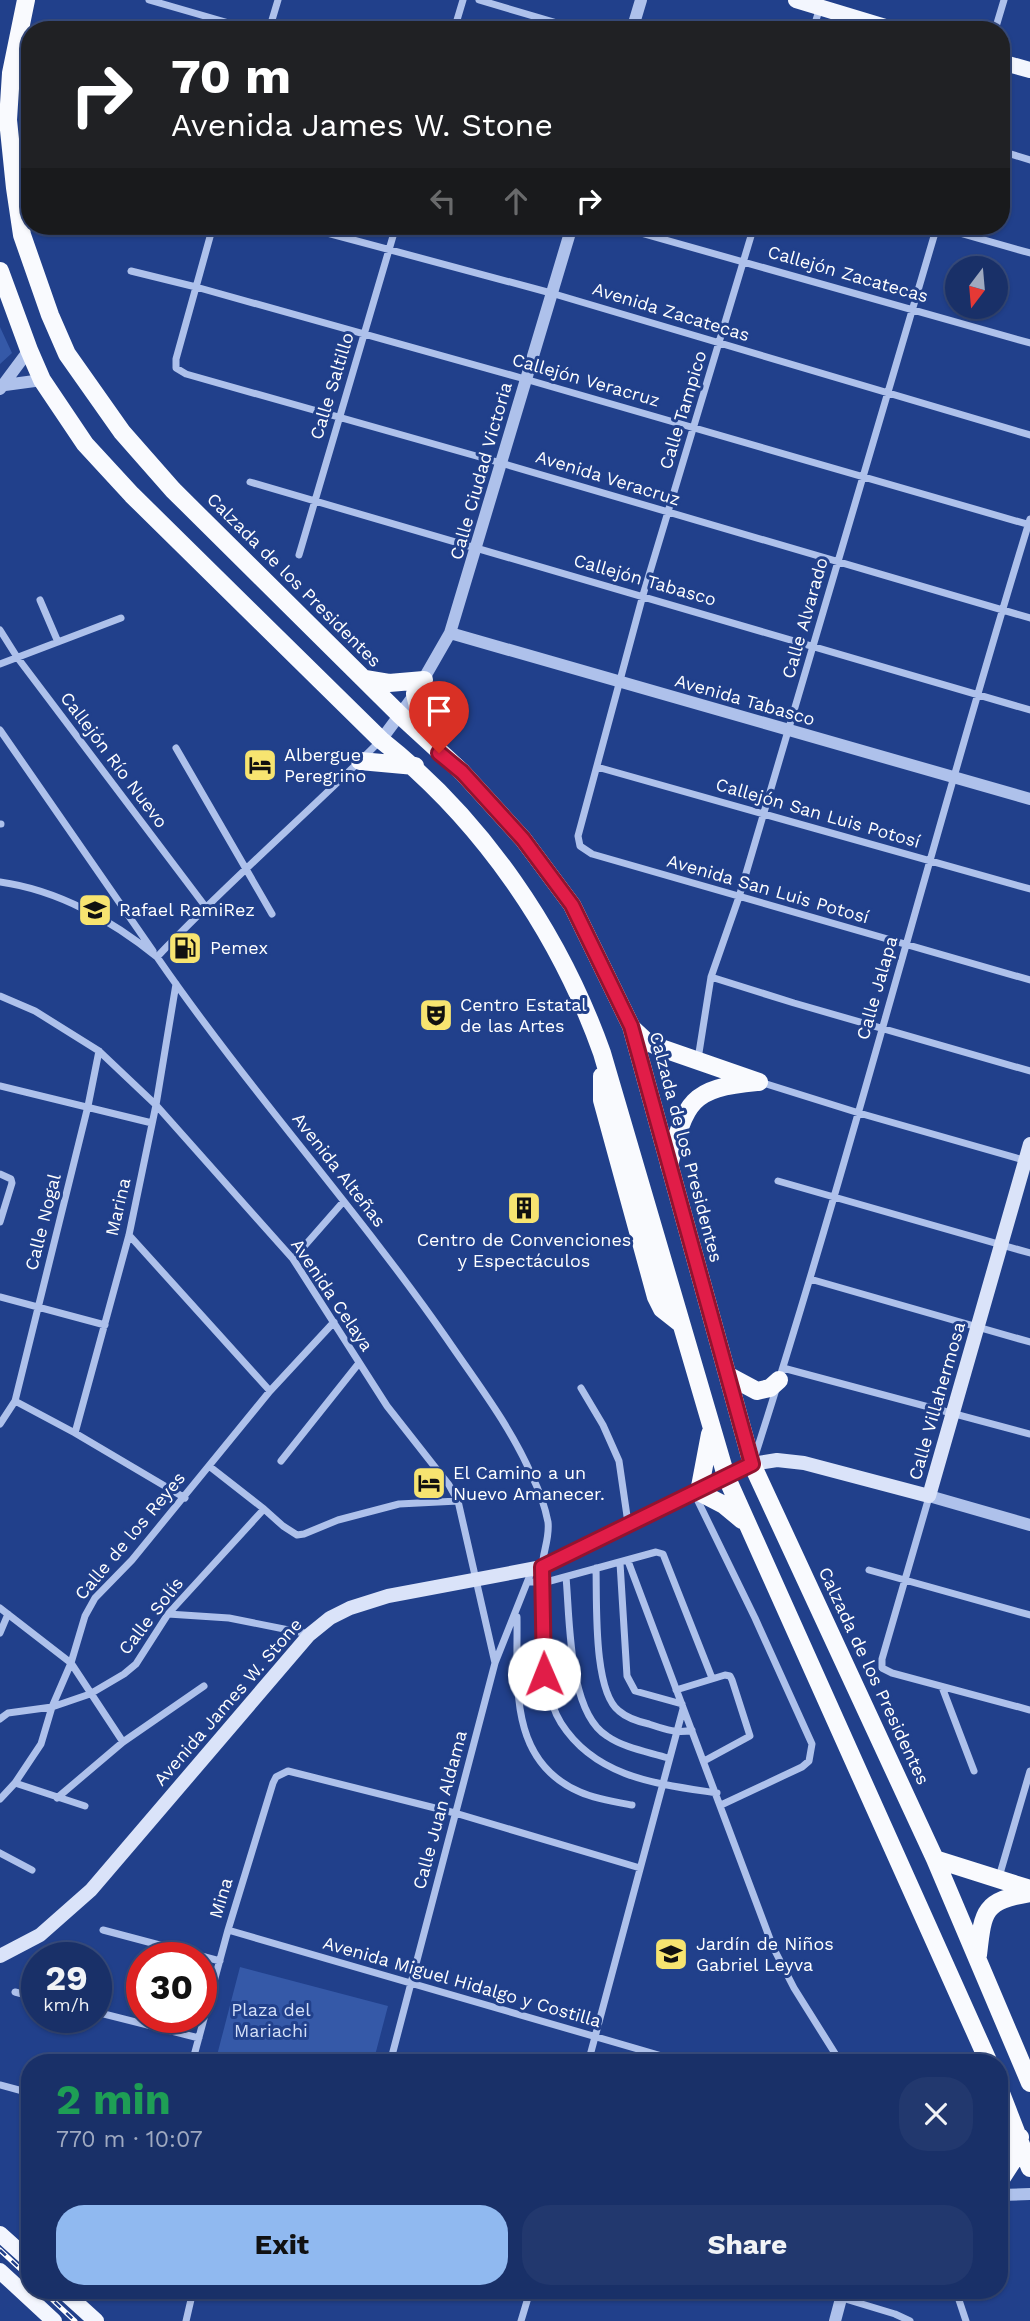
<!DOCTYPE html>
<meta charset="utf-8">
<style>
:root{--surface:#193068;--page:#22386e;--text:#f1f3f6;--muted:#9fa9c0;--line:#374b7c;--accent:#90b9f0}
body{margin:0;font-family:"Work Sans",sans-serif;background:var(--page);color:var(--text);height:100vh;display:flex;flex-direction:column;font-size:26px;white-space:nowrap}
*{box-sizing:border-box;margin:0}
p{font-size:23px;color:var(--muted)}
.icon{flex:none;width:38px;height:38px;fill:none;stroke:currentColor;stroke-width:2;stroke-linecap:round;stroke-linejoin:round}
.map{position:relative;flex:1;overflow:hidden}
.panel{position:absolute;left:21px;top:2054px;width:987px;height:245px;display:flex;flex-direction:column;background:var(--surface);border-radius:28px;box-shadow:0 2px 5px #0004,0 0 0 2px var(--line)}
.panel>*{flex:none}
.banner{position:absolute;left:21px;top:21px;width:989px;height:214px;border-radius:28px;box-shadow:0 2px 5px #0004,0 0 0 2px var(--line);background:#202124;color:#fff;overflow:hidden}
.needle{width:46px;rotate:196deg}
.controls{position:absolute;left:945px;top:256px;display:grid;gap:14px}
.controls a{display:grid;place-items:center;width:63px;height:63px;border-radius:50%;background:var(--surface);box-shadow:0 2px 5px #0004,0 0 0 2px var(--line);font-size:35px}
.speed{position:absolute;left:21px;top:1942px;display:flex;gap:14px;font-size:35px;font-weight:700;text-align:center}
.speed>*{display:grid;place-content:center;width:91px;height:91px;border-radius:50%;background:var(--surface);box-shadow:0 2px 5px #0004,0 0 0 2px var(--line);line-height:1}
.speed small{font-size:18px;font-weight:400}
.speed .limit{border:10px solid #d22;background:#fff;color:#111}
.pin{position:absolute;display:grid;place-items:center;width:60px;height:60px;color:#fff;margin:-72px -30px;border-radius:50% 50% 50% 0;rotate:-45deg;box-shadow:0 0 7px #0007}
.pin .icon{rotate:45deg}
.me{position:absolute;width:77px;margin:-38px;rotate:359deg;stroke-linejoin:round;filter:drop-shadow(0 0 5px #0008)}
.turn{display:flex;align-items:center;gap:24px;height:147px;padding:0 35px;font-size:32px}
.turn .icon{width:91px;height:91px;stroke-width:2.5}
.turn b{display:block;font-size:49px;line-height:60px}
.lanes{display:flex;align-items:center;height:66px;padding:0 35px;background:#0003;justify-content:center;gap:35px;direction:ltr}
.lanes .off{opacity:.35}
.round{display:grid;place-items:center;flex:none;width:74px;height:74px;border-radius:28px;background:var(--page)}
.head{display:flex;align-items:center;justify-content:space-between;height:119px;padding:0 35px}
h1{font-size:42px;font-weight:700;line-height:52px;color:#1e9e55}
.action{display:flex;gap:14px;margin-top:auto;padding:14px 35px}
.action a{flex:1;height:80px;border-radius:28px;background:var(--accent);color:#111;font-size:28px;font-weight:700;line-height:80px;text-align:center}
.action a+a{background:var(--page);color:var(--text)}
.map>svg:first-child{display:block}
.green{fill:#3559a8}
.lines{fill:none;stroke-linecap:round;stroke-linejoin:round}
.minor{stroke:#aec1eb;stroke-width:7}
.tertiary{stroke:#aec1eb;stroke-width:12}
.secondary{stroke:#dae3f9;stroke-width:14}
.primary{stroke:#f3f6fe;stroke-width:16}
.trunk{stroke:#f9fafe;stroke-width:18}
.rail-casing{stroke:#fff;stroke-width:5}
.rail{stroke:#21408b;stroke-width:2.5;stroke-dasharray:8;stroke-linecap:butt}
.route-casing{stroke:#92132f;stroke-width:18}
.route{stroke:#e11d48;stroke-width:12}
.labels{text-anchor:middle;stroke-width:6;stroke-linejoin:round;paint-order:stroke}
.street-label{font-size:18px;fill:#fff;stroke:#21408b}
.poi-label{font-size:18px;fill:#fff;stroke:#21408b;text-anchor:start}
.park-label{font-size:18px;fill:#d3dff8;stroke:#21408b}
</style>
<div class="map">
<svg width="1030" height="2321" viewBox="0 0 1030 2321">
<rect width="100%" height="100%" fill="#21408b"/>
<path class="green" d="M 0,327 L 12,353 L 0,364 Z
M 240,1967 L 388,2006 L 373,2063 L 215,2063 Z"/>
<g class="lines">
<path class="minor" d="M 149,0 L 253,30
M 479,0 L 581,30
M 269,30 L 278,0
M 454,30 L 463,0
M 813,30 L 820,7
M 995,30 L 1004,0
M 1001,151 L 1030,160
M 213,226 L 176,359 L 176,368 L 186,374 L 501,463 L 1030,618
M 301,226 L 551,293 L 1030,435
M 616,226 L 1030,343
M 754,226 L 643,595 L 578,836 L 580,846 L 592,854 L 1030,980
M 935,226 L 1030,253
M 131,271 L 196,287 L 525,379 L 1030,525
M 250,482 L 1030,710
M 299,555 L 396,226
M 40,600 L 58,642
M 0,630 L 17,657 L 205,906
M 0,664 L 121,618
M 0,730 L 153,951
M 176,748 L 272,914
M 597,767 L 1030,889
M 0,824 L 1,824
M 0,882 C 58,890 113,921 157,957 C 248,1089 356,1208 447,1339 C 477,1383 511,1427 532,1476 C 539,1490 545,1507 548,1522 C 550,1539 542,1553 542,1570 C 540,1611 539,1688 561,1723 C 596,1778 658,1784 717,1793
M 157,957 C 228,882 307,814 380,741
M 711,977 L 794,1003 L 1030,1071
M 0,996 L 35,1011 L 99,1051 L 156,1105 L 293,1259 L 387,1406 L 449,1485 L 458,1501 L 495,1663
M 698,1059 L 711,977 L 739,897 L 937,226
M 760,1082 L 859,1113 L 1027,1161
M 0,1086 L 152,1123
M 0,1174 L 11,1179 L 12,1183 L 0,1222
M 778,1181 L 1030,1253
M 129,1235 L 270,1391
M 293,1259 L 343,1202
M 810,1279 L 1030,1342
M 0,1297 L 105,1325
M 783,1368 L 1030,1434
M 581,1388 L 603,1425 L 619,1461 L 628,1523
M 15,1401 L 75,1433 L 185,1498
M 0,1424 L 15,1401 L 88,1106 L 99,1051
M 75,1433 L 129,1235 L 156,1105 L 176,984
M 754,1459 C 854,1148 934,831 1030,519
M 281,1461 L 359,1363
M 209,1466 L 264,1509 L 283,1526 L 297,1535 L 304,1534 L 338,1520 L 399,1504 L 458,1501
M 695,1495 L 755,1618 L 812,1744 L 809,1761 L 802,1767 L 721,1805
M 929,1497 L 882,1659 L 882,1668 L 892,1673 L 1030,1710
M 628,1561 L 773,1947 L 794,1988 L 841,2063
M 620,1563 L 627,1676 L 635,1691 L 682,1704
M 596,1568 C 597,1602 593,1691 619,1711 C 627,1718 640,1722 649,1724 C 664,1729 677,1734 692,1730
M 869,1570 L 1030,1615
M 566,1577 C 570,1619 568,1712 607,1736 C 624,1748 649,1752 668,1758
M 528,1582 L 550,1581 L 656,1552 L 663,1554 L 712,1678
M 0,1608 L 71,1663 L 123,1742
M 168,1614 L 229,1618 L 309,1634
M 517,1617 C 518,1681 507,1761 580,1792 C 596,1799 615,1802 632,1805
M 0,1633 L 8,1614
M 942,1687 L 974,1771
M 676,1690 L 725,1675 L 730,1676 L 732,1680 L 750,1736 L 704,1761
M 0,1719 L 8,1713 L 52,1707 L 90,1694 L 124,1674 L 136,1664 L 168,1614 L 264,1509
M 15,1783 L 85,1806
M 57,1798 L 123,1742 L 204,1686
M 0,1799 L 15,1783 L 41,1744 L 52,1707 L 71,1663 L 85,1616 L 95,1598 L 132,1560 L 270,1391 L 334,1322
M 0,1853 L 32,1870
M 999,1877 L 1030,1771
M 103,1930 L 220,1961
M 228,1930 L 686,2063
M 15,1992 L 37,1998
M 96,2012 L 199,2038
M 192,2063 L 228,1930 L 273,1783 L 276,1777 L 288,1771 L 455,1813 L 640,1868
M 390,2063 L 495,1663 L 532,1570
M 588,2063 L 683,1709
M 0,2085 L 30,2093
M 819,2291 L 895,2314 L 910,2321
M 956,2291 L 966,2321
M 186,2321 L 193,2291
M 521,2321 L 530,2291"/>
<path class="tertiary" d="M 632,30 L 641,0
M 5,385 L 42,380
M 0,389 L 29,350
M 450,633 L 1030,799
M 381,740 L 415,694 L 450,633 L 572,226
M 929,1496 L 1030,1525
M 999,2195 L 1030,2194
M 835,2321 L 843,2291"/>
<path class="secondary" d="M 0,1956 L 40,1935 L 91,1890 L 309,1635 L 330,1618 L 350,1608 L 388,1596 L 542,1567 L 752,1464 L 777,1460 L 804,1463 L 929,1496 L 1030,1144"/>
<path class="primary" d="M 796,0 L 895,30
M 1001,62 L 1030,70
M 0,2234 L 30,2261
M 0,2271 L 54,2321
M 63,2291 L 96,2321"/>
<path class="trunk" d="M 26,0 L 11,73 L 8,120 L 15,188 L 22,235 L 50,315 L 67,354 L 122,432 L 173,490 L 400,715 L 462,772 L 523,839 L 572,905 L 631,1026 L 752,1464 L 935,1859 L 1030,2083
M 0,271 L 29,350 L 42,380 L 85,444 L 132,495 L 381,740 C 482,820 559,932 602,1053 L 726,1476 L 989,2063
M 365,679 L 389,683 L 424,680
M 415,694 L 419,711 L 430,738
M 360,761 L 415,766
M 632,1028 L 646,1041 L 661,1048 L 759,1082
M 602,1076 L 602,1100 L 656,1297 L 662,1309 L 681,1324
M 669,1165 C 686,1102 689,1088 757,1082
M 729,1376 L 757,1391 L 770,1388 L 779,1380
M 710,1434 L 699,1492 L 724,1505 L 742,1520
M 935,1859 L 1030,1889
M 978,1955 C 983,1911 983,1901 1030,1893
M 999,2088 L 1030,2168
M 999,2182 L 1012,2162 L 1020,2137"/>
<g class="rail-casing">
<path id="rail" d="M 0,2250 L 30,2278
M 43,2291 L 75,2321"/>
</g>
<use href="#rail" class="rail"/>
</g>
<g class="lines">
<g class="route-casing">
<path id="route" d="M 439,753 L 462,772 L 523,839 L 572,905 L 631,1026 L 752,1464 L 542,1567 L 544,1674"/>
</g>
<use href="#route" class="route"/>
</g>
<defs>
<g id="hotel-square" transform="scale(1.75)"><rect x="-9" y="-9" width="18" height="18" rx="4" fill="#f7e470" stroke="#21408b"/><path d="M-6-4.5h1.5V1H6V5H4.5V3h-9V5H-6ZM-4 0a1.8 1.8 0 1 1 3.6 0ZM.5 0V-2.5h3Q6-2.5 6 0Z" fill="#111"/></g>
<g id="school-square" transform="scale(1.75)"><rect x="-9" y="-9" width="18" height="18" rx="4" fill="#f7e470" stroke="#21408b"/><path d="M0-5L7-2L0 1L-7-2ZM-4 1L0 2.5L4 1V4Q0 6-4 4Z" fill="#111"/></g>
<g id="fuel-square" transform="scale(1.75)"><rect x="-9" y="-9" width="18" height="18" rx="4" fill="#f7e470" stroke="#21408b"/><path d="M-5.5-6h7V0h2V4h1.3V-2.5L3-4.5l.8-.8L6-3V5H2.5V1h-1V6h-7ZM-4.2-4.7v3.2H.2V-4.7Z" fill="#111"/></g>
<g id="theatre-square" transform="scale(1.75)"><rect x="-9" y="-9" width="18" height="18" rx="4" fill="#f7e470" stroke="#21408b"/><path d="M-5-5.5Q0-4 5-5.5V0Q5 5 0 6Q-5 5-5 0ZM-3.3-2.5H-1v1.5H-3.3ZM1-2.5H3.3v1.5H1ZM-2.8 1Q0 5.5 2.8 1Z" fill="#111"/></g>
<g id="building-square" transform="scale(1.75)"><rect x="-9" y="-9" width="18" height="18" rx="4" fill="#f7e470" stroke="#21408b"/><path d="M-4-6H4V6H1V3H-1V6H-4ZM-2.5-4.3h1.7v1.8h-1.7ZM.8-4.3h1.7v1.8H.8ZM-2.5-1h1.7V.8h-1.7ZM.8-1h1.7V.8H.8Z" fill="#111"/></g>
</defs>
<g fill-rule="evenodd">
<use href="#hotel-square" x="260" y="765"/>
<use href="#school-square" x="95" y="910"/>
<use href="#fuel-square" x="185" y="948"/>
<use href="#theatre-square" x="436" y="1015"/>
<use href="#building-square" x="524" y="1208"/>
<use href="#hotel-square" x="429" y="1483"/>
<use href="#school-square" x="671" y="1954"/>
</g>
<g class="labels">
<g class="street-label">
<text transform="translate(848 274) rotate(16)" y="6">Callejón Zacatecas</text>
<text transform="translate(671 312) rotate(17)" y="6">Avenida Zacatecas</text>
<text transform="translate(586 380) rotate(16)" y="6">Callejón Veracruz</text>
<text transform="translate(332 386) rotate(-73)" y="6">Calle Saltillo</text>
<text transform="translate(683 410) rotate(-73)" y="6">Calle Tampico</text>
<text transform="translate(481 471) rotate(-74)" y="6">Calle Ciudad Victoria</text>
<text transform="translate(608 478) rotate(17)" y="6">Avenida Veracruz</text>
<text transform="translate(294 580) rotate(45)" y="6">Calzada de los Presidentes</text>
<text transform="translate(645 580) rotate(16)" y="6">Callejón Tabasco</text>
<text transform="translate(805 618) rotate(-74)" y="6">Calle Alvarado</text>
<text transform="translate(745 700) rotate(16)" y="6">Avenida Tabasco</text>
<text transform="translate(114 760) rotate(53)" y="6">Callejón Río Nuevo</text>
<text transform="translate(818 813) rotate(16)" y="6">Callejón San Luis Potosí</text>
<text transform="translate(768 889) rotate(16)" y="6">Avenida San Luis Potosí</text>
<text transform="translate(877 988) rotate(-74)" y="6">Calle Jalapa</text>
<text transform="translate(686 1147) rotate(75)" y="6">Calzada de los Presidentes</text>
<text transform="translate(339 1170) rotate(52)" y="6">Avenida Alteñas</text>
<text transform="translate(118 1207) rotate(-77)" y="6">Marina</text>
<text transform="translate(43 1222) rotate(-76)" y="6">Calle Nogal</text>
<text transform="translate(332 1295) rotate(56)" y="6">Avenida Celaya</text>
<text transform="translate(937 1401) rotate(-74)" y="6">Calle Villahermosa</text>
<text transform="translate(130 1536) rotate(-50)" y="6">Calle de los Reyes</text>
<text transform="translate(151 1616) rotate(-52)" y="6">Calle Solís</text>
<text transform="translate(874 1676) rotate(65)" y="6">Calzada de los Presidentes</text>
<text transform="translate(228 1702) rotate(-49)" y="6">Avenida James W. Stone</text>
<text transform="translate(440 1810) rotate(-75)" y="6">Calle Juan Aldama</text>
<text transform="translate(221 1898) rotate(-73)" y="6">Mina</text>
<text transform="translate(462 1982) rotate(16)" y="6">Avenida Miguel Hidalgo y Costilla</text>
</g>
<g class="poi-label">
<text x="284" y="761">Albergue<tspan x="284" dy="21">Peregrino</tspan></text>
<text x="119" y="916">Rafael RamiRez</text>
<text x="210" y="954">Pemex</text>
<text x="460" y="1011">Centro Estatal<tspan x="460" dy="21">de las Artes</tspan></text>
<text x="524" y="1246" text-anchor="middle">Centro de Convenciones<tspan x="524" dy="21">y Espectáculos</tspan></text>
<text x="453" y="1479">El Camino a un<tspan x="453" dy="21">Nuevo Amanecer.</tspan></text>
<text x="696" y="1950">Jardín de Niños<tspan x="696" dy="21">Gabriel Leyva</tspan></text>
</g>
<g class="park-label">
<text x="271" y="2016">Plaza del<tspan x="271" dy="21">Mariachi</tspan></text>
</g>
</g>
</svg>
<div class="controls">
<a><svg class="needle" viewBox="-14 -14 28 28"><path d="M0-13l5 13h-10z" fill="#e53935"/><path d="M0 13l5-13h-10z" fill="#9fa9c0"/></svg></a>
</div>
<div class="speed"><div>29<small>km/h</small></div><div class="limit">30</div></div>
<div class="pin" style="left:439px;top:753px;background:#d93025"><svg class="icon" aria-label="arrive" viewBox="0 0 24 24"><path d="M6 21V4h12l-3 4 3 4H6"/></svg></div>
<svg class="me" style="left:544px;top:1674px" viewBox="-20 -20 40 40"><circle r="19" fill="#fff"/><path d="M0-13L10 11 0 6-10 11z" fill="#e11d48"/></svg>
<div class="banner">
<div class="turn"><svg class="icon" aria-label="right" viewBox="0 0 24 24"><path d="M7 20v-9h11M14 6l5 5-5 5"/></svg><div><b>70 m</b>Avenida James W. Stone</div></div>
<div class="lanes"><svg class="icon off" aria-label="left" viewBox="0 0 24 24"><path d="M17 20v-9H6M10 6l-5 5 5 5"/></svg><svg class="icon off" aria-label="ahead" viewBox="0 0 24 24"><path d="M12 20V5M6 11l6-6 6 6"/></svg><svg class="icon" aria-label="right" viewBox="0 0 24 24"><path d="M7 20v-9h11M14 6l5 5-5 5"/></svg></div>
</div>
<section class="panel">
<div class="head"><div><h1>2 min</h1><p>770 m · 10:07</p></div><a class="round"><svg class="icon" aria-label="close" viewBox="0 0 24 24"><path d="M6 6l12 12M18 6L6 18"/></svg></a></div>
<div class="action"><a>Exit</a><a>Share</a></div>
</section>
</div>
